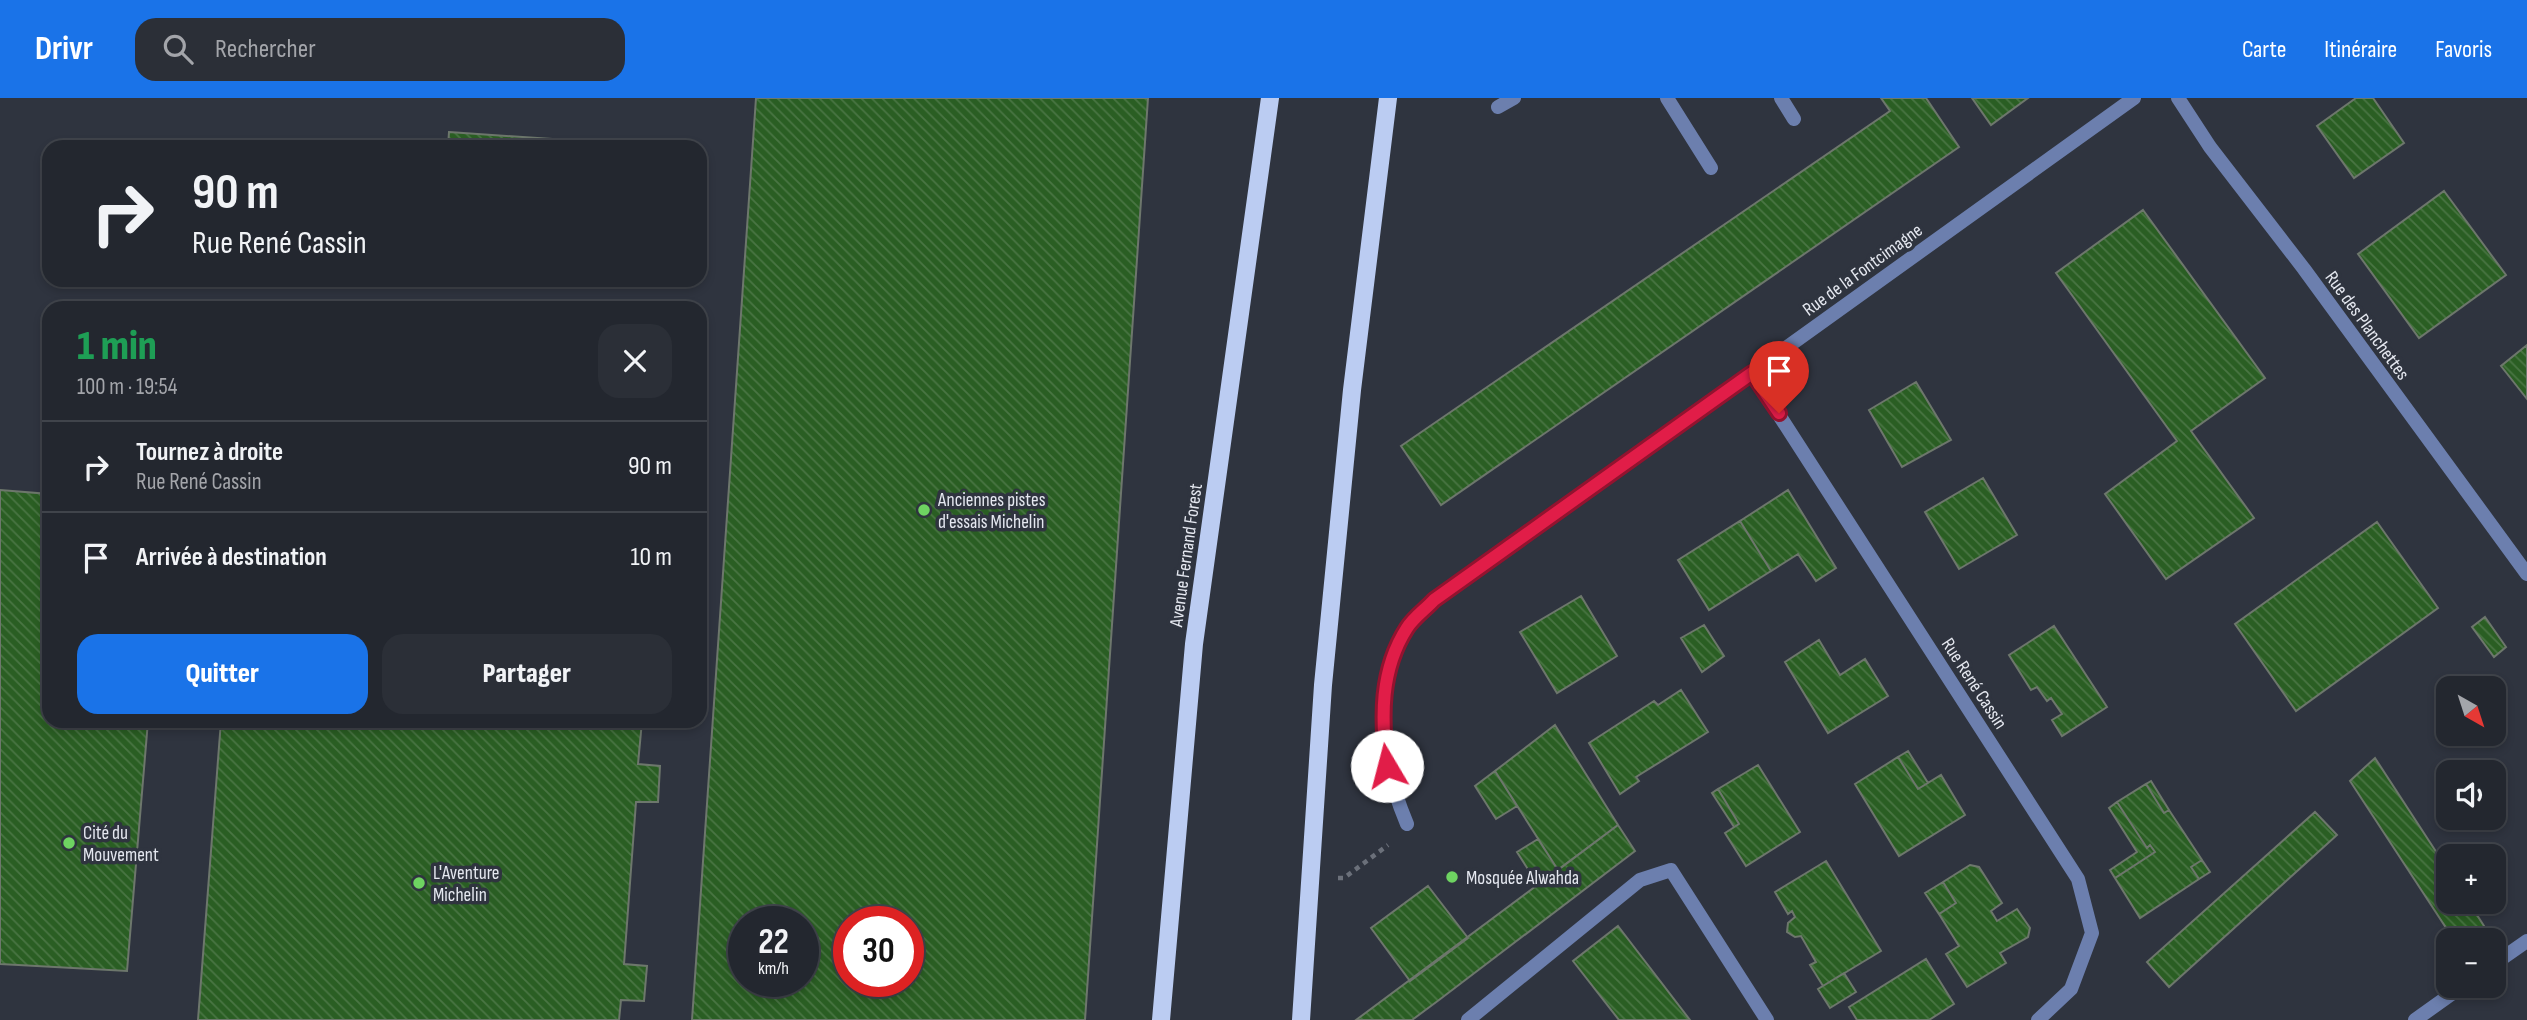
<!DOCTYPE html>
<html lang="fr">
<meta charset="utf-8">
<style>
:root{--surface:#23272f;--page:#2b2f37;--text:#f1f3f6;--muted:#a3a5aa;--line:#40444b;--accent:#1a73e8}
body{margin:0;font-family:"Sofia Sans Condensed",sans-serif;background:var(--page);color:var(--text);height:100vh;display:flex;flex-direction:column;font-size:26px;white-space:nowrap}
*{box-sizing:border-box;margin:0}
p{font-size:23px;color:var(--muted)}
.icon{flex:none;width:38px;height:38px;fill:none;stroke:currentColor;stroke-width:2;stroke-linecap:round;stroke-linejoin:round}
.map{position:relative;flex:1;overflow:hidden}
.sheet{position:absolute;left:42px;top:203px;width:665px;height:427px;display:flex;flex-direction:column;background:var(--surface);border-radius:21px;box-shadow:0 4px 10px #0003,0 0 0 2px var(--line)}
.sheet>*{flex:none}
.hud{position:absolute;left:42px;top:42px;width:665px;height:147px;border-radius:21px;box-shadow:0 4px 10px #0003,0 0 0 2px var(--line);background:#23272f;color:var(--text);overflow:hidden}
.needle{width:46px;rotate:141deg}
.tools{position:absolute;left:2436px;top:578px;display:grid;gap:14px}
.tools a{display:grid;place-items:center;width:70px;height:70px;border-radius:14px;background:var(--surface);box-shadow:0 4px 10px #0003,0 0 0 2px var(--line);font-size:35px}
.speed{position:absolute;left:728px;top:808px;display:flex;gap:14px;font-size:35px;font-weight:700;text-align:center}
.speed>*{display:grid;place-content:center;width:91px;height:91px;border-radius:50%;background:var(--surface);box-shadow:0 4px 10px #0003,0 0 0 2px var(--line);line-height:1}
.speed small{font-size:18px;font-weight:400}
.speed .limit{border:10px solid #d22;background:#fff;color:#111}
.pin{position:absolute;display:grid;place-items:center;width:60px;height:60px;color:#fff;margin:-72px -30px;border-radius:50% 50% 50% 0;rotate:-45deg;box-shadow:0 0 7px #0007}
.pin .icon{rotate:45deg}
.me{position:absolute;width:77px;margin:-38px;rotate:352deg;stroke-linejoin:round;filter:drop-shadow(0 0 5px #0008)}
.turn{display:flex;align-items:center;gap:24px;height:147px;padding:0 35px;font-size:32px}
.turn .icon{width:91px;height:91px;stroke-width:2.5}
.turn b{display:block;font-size:49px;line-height:60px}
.round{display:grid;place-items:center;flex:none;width:74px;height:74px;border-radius:21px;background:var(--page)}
.overview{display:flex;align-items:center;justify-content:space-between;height:119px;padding:0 35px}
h1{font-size:42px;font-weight:800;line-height:52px;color:#1e9e55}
.button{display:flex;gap:14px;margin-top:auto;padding:14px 35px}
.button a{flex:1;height:80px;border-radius:21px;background:var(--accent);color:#fff;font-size:28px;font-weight:800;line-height:80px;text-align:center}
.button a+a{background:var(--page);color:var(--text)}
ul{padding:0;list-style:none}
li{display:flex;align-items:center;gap:21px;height:91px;padding:0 35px;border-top:2px solid var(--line)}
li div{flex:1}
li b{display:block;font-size:26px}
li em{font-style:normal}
header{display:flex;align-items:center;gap:42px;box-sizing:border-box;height:98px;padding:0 35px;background:var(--accent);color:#fff}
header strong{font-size:33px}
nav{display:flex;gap:38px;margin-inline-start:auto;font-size:24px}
.search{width:490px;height:63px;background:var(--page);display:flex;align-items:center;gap:18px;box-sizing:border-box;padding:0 24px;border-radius:21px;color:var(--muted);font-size:26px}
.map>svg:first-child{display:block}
.building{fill:url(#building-back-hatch);stroke:#6d776c;stroke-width:2;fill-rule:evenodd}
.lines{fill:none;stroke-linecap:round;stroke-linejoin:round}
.path{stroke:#6b707a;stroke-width:4.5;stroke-dasharray:5 5;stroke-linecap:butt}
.service{stroke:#6c7fae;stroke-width:14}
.minor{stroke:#6c7fae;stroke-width:14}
.primary{stroke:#bbccf2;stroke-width:18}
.route-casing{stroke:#92132f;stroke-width:18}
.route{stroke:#e11d48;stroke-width:12}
.poi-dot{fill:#6ed361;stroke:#2f343f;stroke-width:2.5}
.labels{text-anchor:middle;stroke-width:7;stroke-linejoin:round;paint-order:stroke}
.street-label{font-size:19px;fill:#e5e8f0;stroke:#2f343f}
.poi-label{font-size:19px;fill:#e5e8f0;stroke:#2f343f;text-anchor:start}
</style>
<header>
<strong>Drivr</strong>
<div class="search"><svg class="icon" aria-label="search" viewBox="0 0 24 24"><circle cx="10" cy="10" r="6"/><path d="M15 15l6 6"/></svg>Rechercher</div>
<nav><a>Carte</a><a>Itinéraire</a><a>Favoris</a></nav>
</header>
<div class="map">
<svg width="2527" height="922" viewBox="0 0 2527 922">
<defs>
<pattern id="building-back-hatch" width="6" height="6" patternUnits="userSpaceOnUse" patternTransform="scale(1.75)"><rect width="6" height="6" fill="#2a5e23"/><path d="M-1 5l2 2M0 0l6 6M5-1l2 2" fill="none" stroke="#497543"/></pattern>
</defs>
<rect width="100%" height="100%" fill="#2f343f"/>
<path class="building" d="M 756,0 L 1148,0 L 1085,922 L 692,922 ZM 744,824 L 803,824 L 803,884 L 744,884 ZM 849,824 L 908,824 L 908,884 L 849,884 Z
M 1881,0 L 1926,0 L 1959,49 L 1441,407 L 1401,348 L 1890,13 Z
M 1972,0 L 2028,0 L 1991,27 Z
M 2356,0 L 2373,0 L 2404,45 L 2354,80 L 2317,28 Z
M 449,34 L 611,45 L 611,49 L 448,49 Z
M 2444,93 L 2506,177 L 2419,240 L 2358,156 Z
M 2143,112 L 2265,280 L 2191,333 L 2254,420 L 2166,481 L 2105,396 L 2177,343 L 2056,175 Z
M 2527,247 L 2527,301 L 2501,268 Z
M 1916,284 L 1951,342 L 1902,369 L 1869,312 Z
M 1983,380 L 2017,437 L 1959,471 L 1925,414 Z
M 0,392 L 49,396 L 49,623 L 148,623 L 127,873 L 0,866 Z
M 1788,392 L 1836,470 L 1816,483 L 1798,456 L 1771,473 L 1740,423 Z
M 1740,423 L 1771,473 L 1709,512 L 1678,462 Z
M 2377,424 L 2438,510 L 2296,613 L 2235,526 Z
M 1581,498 L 1617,558 L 1557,595 L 1520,534 Z
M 2485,519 L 2506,549 L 2494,559 L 2472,529 Z
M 1704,527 L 1724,558 L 1702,574 L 1681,540 Z
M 2054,528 L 2107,609 L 2062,638 L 2052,622 L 2062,616 L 2051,600 L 2047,603 L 2037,589 L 2031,592 L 2009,557 Z
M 1819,542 L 1840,577 L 1865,561 L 1888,598 L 1828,635 L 1785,564 Z
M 1681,592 L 1708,634 L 1636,679 L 1639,683 L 1620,696 L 1589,645 L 1654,603 L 1658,607 Z
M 221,623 L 642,623 L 638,666 L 660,668 L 658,704 L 636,704 L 624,866 L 647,868 L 644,903 L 621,902 L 619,922 L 198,922 Z
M 1555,627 L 1618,727 L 1558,772 L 1495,673 Z
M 1908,653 L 1928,685 L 1918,691 L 1898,659 Z
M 1898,659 L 1918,691 L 1941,677 L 1965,717 L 1899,758 L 1855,686 Z
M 2375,660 L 2448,772 L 2448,803 L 2468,803 L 2493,842 L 2454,842 L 2350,683 Z
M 1758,667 L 1800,734 L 1746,768 L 1725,735 L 1739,726 L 1718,691 Z
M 1495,673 L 1517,708 L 1496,721 L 1475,688 Z
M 2151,683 L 2169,712 L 2164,715 L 2146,686 Z
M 2146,686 L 2164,715 L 2169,712 L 2202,762 L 2191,769 L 2199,781 L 2140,820 L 2115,780 L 2155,754 L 2150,747 L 2147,750 L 2117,704 Z
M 1718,691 L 1739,726 L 1734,729 L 1712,695 Z
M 2117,704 L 2147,750 L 2150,747 L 2155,754 L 2115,780 L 2110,772 L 2137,754 L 2109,710 Z
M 2315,714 L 2337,737 L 2169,889 L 2147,864 Z
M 1618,727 L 1635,753 L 1439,902 L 1412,922 L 1356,922 Z
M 1538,741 L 1558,772 L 1538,787 L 1517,754 Z
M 2202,762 L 2210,774 L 2199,781 L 2191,769 Z
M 1826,763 L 1881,853 L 1823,888 L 1810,867 L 1816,864 L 1801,838 L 1795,839 L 1787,834 L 1788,825 L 1795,819 L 1792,813 L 1788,816 L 1775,794 Z
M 1970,767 L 1979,769 L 2002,805 L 1991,813 L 1997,823 L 2017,811 L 2030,830 L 2028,839 L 2000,855 L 2006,865 L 1967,889 L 1946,856 L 1959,848 L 1939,816 L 1956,805 L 1943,784 Z
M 1943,784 L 1956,805 L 1939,816 L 1925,795 Z
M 1428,788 L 1468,840 L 1410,883 L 1371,830 Z
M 1618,828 L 1690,922 L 1619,922 L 1573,863 Z
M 1926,861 L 1954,906 L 1929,922 L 1857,922 L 1849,909 Z
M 1844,875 L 1856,894 L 1830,910 L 1818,891 Z"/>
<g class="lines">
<path class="path" d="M 1338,780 L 1344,780 L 1388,747"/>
<path class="service" d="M 1667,0 L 1711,70
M 1781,0 L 1794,21
M 1498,9 L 1514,0"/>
<path class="minor" d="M 2178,0 L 2210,49 L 2304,171 L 2527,476
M 1752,275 L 2078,781 L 2092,835 L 2071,891 L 2038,922
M 1407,726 C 1381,664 1368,587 1408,529 C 1415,519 1426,511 1435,502 L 2134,0
M 2494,866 L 2527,843
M 1468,922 L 1640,782 L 1671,772 L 1767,922
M 2415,922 L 2464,887"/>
<path class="primary" d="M 1161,922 L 1194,546 L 1270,0
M 1301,922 L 1323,587 L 1352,292 L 1388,0"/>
</g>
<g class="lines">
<g class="route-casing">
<path id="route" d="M 1387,668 C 1381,620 1380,572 1407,530 C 1414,519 1426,511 1434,502 L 1752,275 L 1779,315"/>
</g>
<use href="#route" class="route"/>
</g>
<g class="poi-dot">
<circle cx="924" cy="412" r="7"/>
<circle cx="69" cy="745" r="7"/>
<circle cx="1452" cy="779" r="7"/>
<circle cx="419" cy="785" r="7"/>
</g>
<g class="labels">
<g class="street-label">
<text transform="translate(1862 171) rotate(-36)" y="7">Rue de la Fontcimagne</text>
<text transform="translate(2368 227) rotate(54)" y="7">Rue des Planchettes</text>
<text transform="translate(1185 457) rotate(-82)" y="7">Avenue Fernand Forest</text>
<text transform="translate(1975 585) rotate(57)" y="7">Rue René Cassin</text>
</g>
<g class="poi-label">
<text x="938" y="408">Anciennes pistes<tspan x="938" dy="22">d'essais Michelin</tspan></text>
<text x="83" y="741">Cité du<tspan x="83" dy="22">Mouvement</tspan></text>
<text x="433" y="781">L'Aventure<tspan x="433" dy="22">Michelin</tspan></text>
<text x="1466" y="786">Mosquée Alwahda</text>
</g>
</g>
</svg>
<div class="tools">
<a><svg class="needle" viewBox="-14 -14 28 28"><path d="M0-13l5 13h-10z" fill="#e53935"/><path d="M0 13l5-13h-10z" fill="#a3a5aa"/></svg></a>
<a><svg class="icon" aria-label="sound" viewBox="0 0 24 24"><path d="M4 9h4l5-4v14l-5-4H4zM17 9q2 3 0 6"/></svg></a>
<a>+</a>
<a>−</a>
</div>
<div class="speed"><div>22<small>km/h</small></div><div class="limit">30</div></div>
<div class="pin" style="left:1779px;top:315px;background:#d93025"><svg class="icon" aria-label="arrive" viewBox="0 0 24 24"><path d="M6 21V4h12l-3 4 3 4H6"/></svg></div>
<svg class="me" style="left:1387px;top:668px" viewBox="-20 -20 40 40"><circle r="19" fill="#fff"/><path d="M0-13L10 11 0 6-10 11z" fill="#e11d48"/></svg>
<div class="hud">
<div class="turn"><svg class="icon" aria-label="right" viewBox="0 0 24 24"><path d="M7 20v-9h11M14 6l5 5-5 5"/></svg><div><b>90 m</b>Rue René Cassin</div></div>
</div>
<section class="sheet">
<div class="overview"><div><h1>1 min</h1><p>100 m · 19:54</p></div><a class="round"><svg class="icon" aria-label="close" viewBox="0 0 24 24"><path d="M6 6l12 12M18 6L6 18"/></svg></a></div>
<ul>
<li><svg class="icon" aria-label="right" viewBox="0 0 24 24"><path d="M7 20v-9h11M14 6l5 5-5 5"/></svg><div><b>Tournez à droite</b><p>Rue René Cassin</p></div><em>90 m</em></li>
<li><svg class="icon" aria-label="arrive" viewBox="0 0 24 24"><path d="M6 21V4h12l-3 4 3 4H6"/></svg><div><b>Arrivée à destination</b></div><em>10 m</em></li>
</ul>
<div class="button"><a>Quitter</a><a>Partager</a></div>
</section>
</div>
